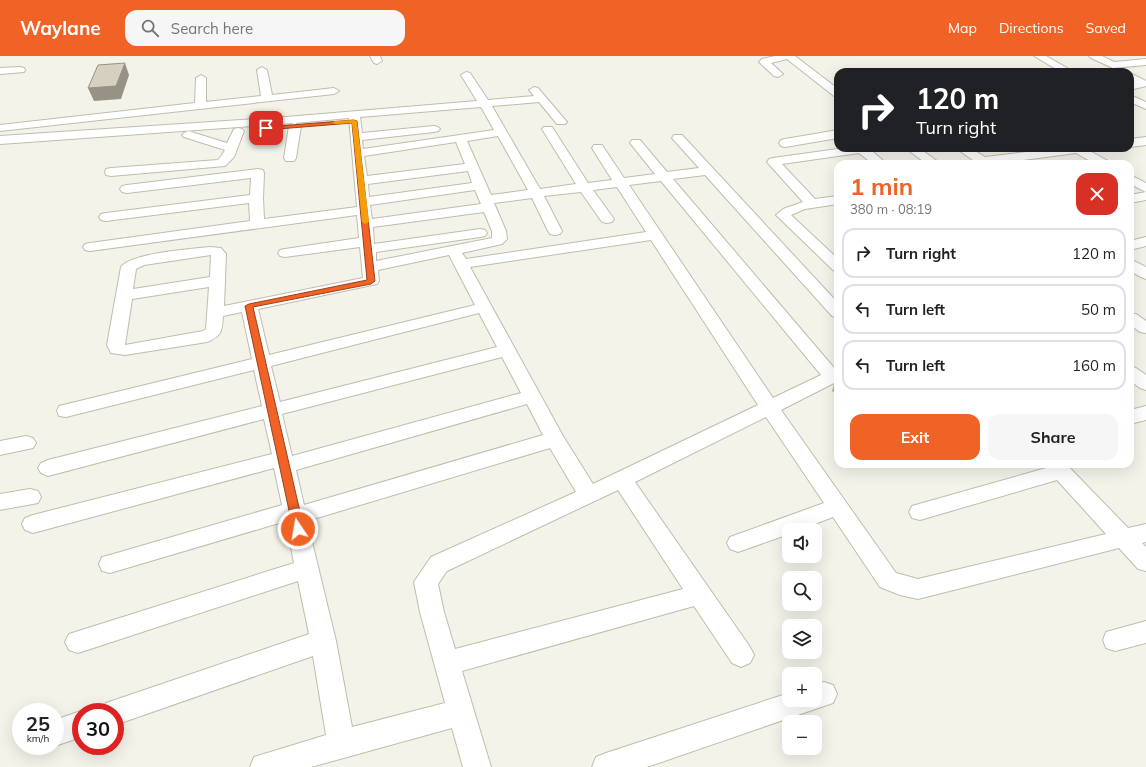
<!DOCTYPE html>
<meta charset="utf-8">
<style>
:root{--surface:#fff;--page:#f6f6f6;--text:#222;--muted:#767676;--line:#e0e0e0;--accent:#f06226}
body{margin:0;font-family:Mulish,sans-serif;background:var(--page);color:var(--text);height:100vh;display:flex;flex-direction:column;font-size:15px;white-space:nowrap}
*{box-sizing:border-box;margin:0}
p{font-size:13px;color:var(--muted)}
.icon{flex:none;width:22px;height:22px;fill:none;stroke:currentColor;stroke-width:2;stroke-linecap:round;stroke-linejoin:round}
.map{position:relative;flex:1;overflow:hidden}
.sheet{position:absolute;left:834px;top:104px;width:300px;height:308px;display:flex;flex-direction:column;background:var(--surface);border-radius:12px;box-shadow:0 4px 16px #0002}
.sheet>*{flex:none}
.hud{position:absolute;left:834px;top:12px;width:300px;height:84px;border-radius:12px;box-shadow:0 4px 16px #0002;background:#202124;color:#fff;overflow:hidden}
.tools{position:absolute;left:782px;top:467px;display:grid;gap:8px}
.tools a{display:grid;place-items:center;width:40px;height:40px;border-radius:8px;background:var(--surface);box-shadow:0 4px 16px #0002;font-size:20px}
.speed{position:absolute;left:12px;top:647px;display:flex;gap:8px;font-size:20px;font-weight:700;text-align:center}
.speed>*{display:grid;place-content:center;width:52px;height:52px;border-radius:50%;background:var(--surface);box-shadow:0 4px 16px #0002;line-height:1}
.speed small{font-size:10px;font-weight:400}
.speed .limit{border:6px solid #d22;background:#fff;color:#111}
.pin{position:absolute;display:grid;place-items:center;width:34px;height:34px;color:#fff;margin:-17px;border-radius:8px;box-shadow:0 2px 6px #0006}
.me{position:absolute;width:44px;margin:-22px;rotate:348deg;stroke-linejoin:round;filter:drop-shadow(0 0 3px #0008)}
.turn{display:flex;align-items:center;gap:14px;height:84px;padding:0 16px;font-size:18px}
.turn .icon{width:52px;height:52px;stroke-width:2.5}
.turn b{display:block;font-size:28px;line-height:34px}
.round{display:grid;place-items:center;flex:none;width:42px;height:42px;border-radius:12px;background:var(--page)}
.head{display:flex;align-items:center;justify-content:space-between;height:68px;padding:0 16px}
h1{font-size:24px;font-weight:700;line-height:30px;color:var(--accent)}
.cta{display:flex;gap:8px;margin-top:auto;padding:8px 16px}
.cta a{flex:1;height:46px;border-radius:12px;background:var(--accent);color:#fff;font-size:16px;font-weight:700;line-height:46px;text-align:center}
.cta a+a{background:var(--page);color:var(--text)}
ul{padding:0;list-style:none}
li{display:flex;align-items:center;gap:12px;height:50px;margin:0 8px 6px;padding:0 8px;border:2px solid var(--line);border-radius:12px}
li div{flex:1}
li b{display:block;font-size:15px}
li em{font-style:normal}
header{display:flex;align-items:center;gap:24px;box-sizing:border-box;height:56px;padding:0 20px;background:var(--accent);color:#fff}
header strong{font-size:19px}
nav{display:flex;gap:22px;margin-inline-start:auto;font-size:14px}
.search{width:280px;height:36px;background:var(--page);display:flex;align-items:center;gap:10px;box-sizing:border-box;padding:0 14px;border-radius:12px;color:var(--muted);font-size:15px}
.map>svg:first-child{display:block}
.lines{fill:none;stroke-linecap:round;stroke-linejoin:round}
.minor-casing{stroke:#c0bcad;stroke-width:2}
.minor{fill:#fff;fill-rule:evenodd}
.wall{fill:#b8b3a5}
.shaded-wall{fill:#969286}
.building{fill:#d6d0c0;stroke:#969286}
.route{fill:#f06226;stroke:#9c4019}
.slow{fill:#f59e0b}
</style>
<header>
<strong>Waylane</strong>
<div class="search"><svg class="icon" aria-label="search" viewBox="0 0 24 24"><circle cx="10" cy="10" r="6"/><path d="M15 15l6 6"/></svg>Search here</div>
<nav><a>Map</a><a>Directions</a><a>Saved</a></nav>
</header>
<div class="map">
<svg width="1146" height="711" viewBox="0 0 1146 711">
<rect width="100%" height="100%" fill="#f4f3ea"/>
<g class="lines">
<g class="minor-casing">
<path id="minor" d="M 370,0 L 380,0 L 382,5 L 377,8 L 374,7 Z
M 775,0 L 795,0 L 838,33 L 838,41 L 834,40 L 787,3 L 771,7 L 783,18 L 778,21 L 774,20 L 759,6 L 762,3 Z
M 1034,0 L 1046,0 L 1074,16 L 1061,16 Z
M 1089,0 L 1102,0 L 1114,6 L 1146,3 L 1146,9 L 1113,12 L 1091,2 Z
M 20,11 L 24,12 L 25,14 L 24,16 L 0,18 L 0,12 Z
M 262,11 L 267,14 L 272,39 L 334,32 L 339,35 L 334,38 L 0,75 L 0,69 L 195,47 L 196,22 L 201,19 L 206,22 L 206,46 L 261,40 L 257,14 Z
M 466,16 L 470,17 L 488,44 L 534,40 L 529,34 L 534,31 L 538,32 L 567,66 L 565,68 L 557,68 L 539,46 L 492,50 L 540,133 L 576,128 L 542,73 L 544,71 L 552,71 L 588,127 L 612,124 L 592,92 L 594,89 L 602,89 L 624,122 L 655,118 L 630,87 L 632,84 L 640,84 L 667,116 L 699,112 L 672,82 L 674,79 L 682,79 L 838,247 L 838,262 L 832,260 L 705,119 L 673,123 L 835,313 L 838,312 L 838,325 L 781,354 L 896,517 L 918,523 L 1106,478 L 1057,424 L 920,464 L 912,462 L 909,456 L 912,450 L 1046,412 L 1044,408 L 1066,408 L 1128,472 L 1146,468 L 1146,486 L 1142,487 L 1146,491 L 1146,515 L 1138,513 L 1119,492 L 918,543 L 900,539 L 880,531 L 833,461 L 799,474 L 789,474 L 789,478 L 738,496 L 730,493 L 727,487 L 730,481 L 824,447 L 766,361 L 635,426 L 750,591 L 754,599 L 750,607 L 741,611 L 732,607 L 694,550 L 462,615 L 491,711 L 463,711 L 452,672 L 311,711 L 250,711 L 254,701 L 326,679 L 313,600 L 115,669 L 115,656 L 102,656 L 106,647 L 309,578 L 298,525 L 78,597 L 69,594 L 65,586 L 69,578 L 294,507 L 286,465 L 110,517 L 102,515 L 99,508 L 102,501 L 110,499 L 282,449 L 274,412 L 33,477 L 25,474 L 22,468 L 25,462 L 33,459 L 272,398 L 264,363 L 48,420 L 41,417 L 38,412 L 41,407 L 48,404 L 262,350 L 254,314 L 66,361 L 59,360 L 57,355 L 59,350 L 252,303 L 242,256 L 223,260 C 222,275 222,280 207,286 L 125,299 L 111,297 L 107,289 L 121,211 C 131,197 192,193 210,191 L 221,192 L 226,198 L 224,250 L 363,222 L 360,191 L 285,201 L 280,200 L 278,197 L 280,194 L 285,193 L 359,182 L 357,159 L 90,195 L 85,194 L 83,191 L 85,188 L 90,187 L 250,165 L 249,147 L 106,165 L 101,164 L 99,161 L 101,158 L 106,157 L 250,139 L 251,122 L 127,137 L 122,136 L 120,133 L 122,130 L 127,129 L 258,113 L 263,114 L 264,117 L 263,142 L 264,163 L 357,151 L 349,62 L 295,67 L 301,70 L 296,102 L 294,105 L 286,105 L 284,102 L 289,70 L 294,67 L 0,88 L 0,80 L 286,61 L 477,45 L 461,19 ZM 481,51 L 494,74 L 363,93 L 362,84 L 434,76 L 438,75 L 440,73 L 438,71 L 434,70 L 362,77 L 360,61 ZM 498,80 L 528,134 L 491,139 L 467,85 ZM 456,86 L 465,108 L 367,120 L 364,100 ZM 468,115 L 472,127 L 369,141 L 368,128 ZM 661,125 L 821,319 L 773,342 L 629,129 ZM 617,131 L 646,176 L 466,203 L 462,197 L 502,188 L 507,183 L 506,175 L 494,147 L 532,142 L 548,175 L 550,178 L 555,179 L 560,178 L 562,175 L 544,140 L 581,136 L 602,166 L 607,167 L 612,166 L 614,163 L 593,134 ZM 475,134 L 481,148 L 372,163 L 370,149 ZM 484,156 L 492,175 L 492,182 L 376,205 L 376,196 L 480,181 L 485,180 L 487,177 L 485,174 L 480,173 L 374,188 L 373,171 ZM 651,184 L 758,349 L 593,428 L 563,380 L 470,211 ZM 211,199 L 210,221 L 133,233 L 136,213 L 144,209 ZM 449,199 L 475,249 L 269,299 L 258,253 L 377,228 L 379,225 L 378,214 ZM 209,231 L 206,273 L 203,275 L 125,289 L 132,243 ZM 479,257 L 497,291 L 280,346 L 271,310 ZM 502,301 L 521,337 L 292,400 L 282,358 ZM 527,348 L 543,379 L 304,449 L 296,414 ZM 550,392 L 576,436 L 431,501 L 414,526 L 420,556 L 445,647 L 352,671 L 336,585 L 307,465 ZM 618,434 L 683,533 L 455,593 L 444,556 L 438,528 L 447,515 Z
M 1130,17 L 1146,25 L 1146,30 L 1130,34 L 1130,28 L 1134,27 L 1130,24 Z
M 1130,39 L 1146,46 L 1146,53 L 1130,46 Z
M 238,72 L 242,73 L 244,75 L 234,101 L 225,110 L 111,120 L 106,119 L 105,116 L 106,113 L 111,112 L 218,104 L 222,99 L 225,94 L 184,81 L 182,79 L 184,77 L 188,75 L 227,87 L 234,73 Z
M 838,74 L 838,82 L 785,91 L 781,90 L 779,87 L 781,84 L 785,83 Z
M 1146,81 L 1146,89 L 1130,91 L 1130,83 Z
M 845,92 L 877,92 L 872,95 L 887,108 L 873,108 L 859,97 L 782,108 L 815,143 L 838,140 L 838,148 L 805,153 L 791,159 L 838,203 L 838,216 L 833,214 L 776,159 L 783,153 L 803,146 L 767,106 L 769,103 L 773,102 Z
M 905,92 L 919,92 L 941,108 L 927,108 Z
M 956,92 L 970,92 L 985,101 L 1058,92 L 1093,92 L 1090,95 L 1108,105 L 1110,108 L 1095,108 L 1076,97 L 993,108 L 978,108 Z
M 1130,119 L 1146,127 L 1146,136 L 1130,128 Z
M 1146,136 L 1146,144 L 1130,147 L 1130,139 Z
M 1146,181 L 1146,190 L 1130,194 L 1130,185 Z
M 1130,203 L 1146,211 L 1146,223 L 1141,221 L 1130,215 Z
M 1130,257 L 1136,258 L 1146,265 L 1146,277 L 1140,276 L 1130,269 Z
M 1130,310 L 1136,312 L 1146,319 L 1146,334 L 1140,332 L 1130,325 Z
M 1146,350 L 1146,364 L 1130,368 L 1130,354 Z
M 26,380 L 33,382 L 36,387 L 33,392 L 0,399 L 0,385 Z
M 30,433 L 38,435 L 41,441 L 38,447 L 0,454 L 0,438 Z
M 1146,565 L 1146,587 L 1115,595 L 1106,592 L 1103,584 L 1106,576 Z
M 824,626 L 833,629 L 837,638 L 833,647 L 824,650 L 647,711 L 592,711 L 596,701 L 606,697 L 789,637 L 789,644 L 815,644 L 815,628 Z
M 81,655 L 84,656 L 81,656 L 81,681 L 55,690 L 54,690 L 55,664 Z"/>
</g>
<use href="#minor" class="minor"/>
</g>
<path class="wall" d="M 837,318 L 838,318 L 838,340 L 832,335 Z"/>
<path class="shaded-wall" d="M 125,7 L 129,19 L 121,43 L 94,45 L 88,32 Z"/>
<path class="building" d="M 125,7 L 116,30 L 88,32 L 98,9 Z"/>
<path class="route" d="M 354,64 L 357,65 L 375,225 L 371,228 L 253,251 L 304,473 L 302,476 L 298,477 L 295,476 L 293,473 L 245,250 L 249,248 L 367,224 L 352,67 L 266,74 L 264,72 L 266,71 Z"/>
<path class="slow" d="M 354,64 L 357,65 L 369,166 L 365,168 L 362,166 L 352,67 L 335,68 L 332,67 L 335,65 Z"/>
</svg>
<div class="tools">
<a><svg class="icon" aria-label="sound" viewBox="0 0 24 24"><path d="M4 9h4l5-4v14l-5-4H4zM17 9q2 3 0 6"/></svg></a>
<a><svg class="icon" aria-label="search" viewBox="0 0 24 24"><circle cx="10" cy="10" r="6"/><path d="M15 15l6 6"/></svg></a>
<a><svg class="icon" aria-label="layers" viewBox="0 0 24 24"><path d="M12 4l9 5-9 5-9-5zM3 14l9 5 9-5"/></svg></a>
<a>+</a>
<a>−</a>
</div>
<div class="speed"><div>25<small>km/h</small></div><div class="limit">30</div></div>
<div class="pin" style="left:266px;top:72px;background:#d93025"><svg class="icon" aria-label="arrive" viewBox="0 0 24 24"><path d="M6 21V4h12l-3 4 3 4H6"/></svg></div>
<svg class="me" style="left:298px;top:473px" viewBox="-20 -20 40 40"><circle r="17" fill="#f06226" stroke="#fff" stroke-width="3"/><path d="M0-11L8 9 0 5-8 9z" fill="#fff"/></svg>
<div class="hud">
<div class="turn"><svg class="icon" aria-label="right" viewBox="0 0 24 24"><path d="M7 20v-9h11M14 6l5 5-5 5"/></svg><div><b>120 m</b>Turn right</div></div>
</div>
<section class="sheet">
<div class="head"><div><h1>1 min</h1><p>380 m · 08:19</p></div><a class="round" style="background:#d93025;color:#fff"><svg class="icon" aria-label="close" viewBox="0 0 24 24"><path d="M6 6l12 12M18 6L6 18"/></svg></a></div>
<ul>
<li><svg class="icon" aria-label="right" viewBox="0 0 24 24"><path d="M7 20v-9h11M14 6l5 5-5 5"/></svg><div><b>Turn right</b></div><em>120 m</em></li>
<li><svg class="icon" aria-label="left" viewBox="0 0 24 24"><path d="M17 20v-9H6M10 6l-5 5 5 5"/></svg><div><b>Turn left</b></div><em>50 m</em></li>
<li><svg class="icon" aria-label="left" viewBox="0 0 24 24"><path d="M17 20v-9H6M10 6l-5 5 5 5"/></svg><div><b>Turn left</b></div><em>160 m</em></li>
</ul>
<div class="cta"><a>Exit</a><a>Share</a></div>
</section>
</div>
